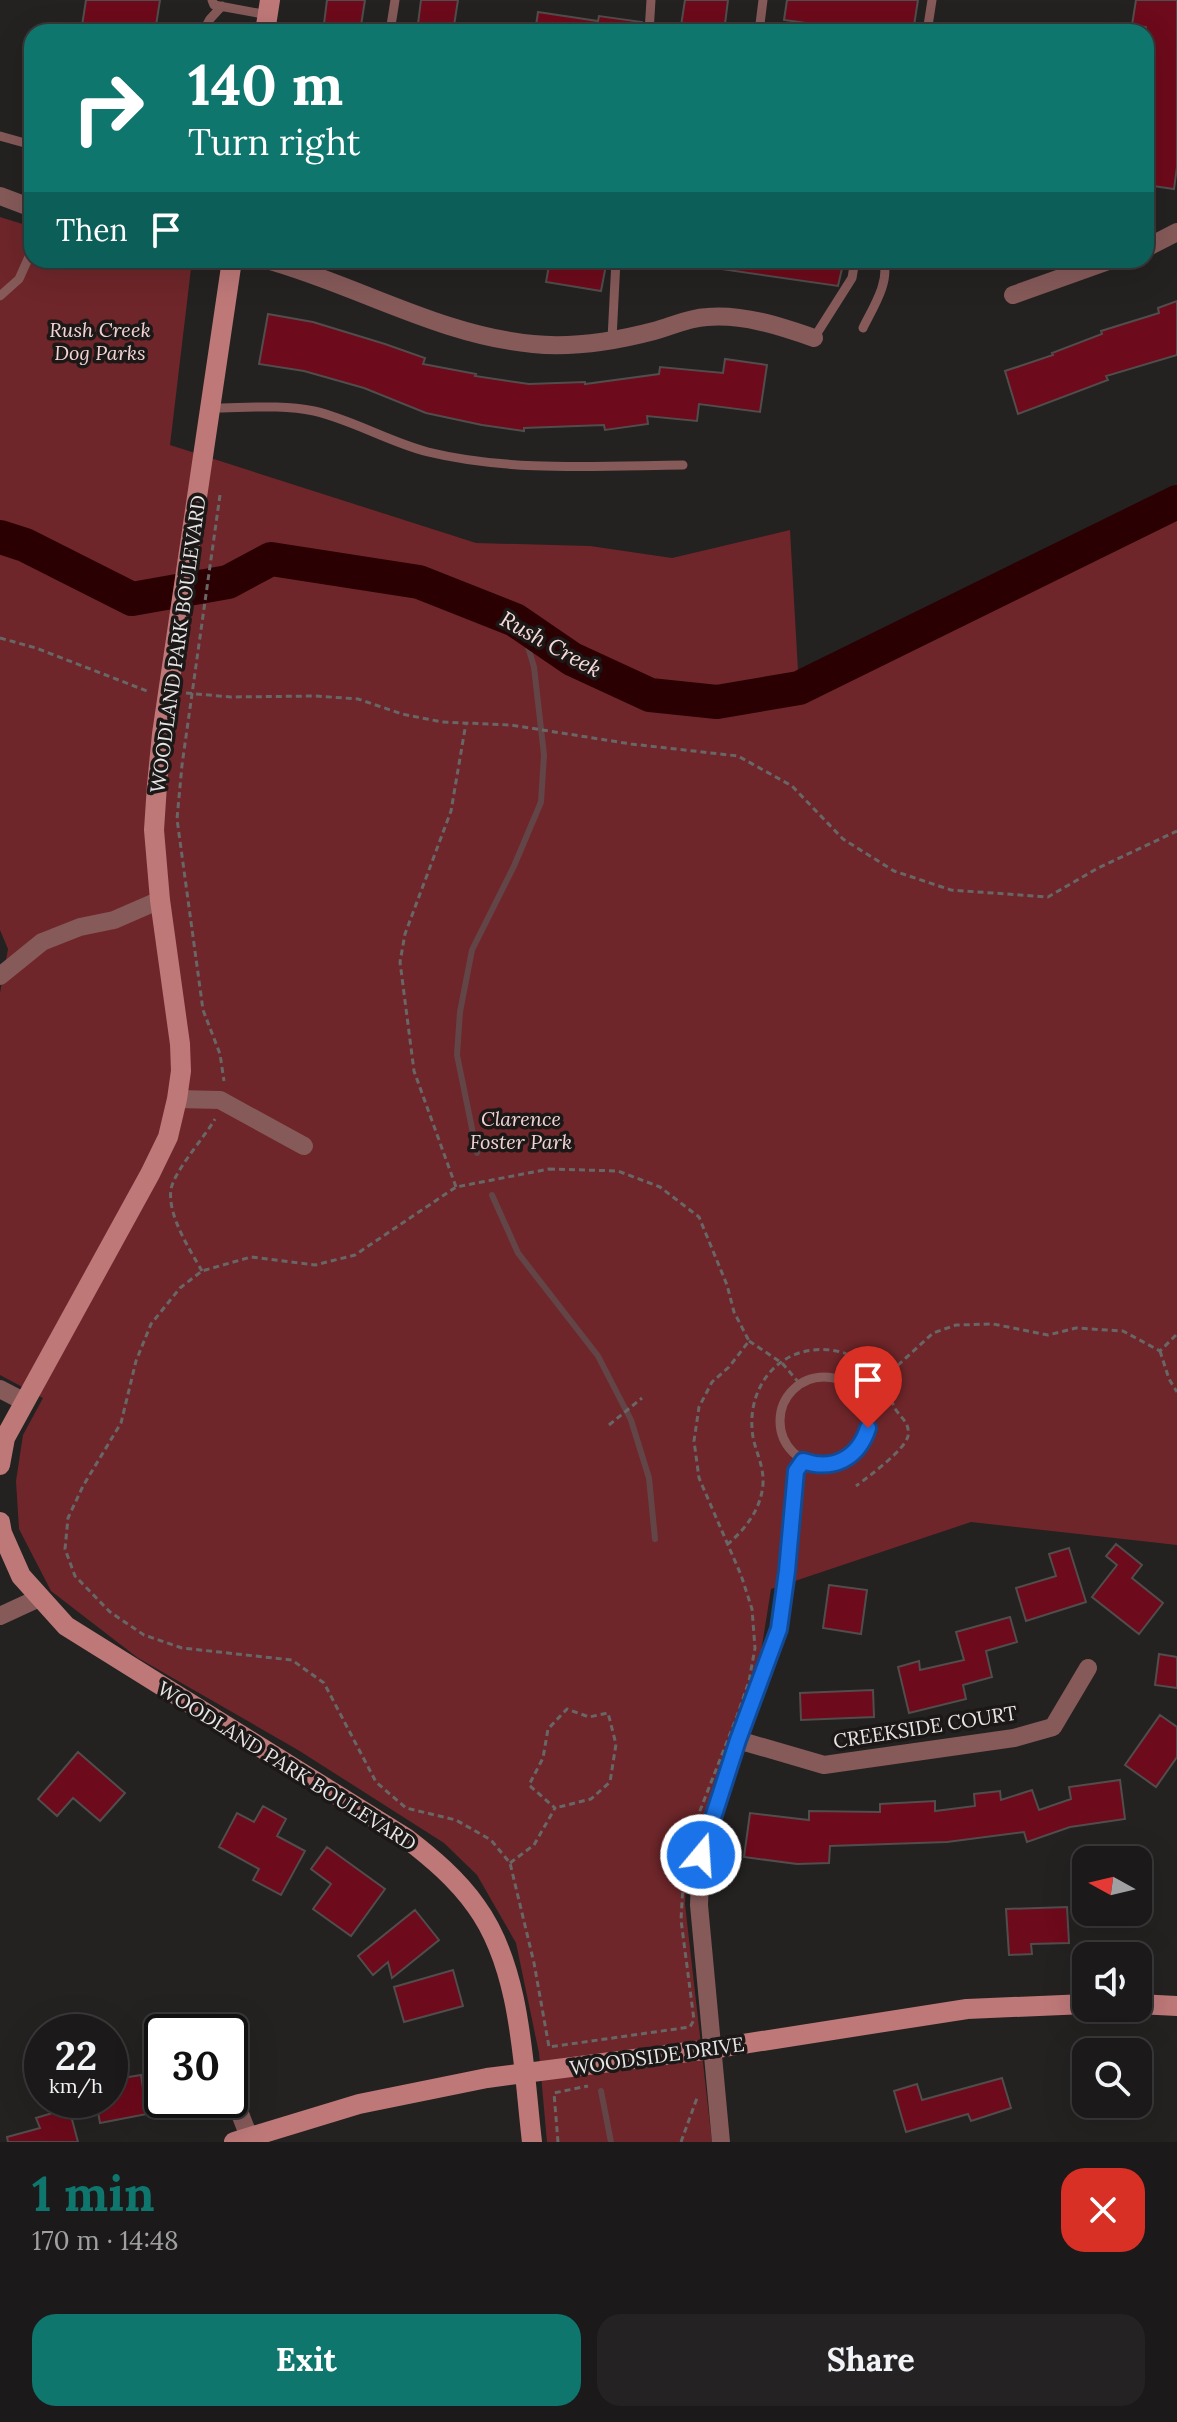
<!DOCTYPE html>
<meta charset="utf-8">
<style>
:root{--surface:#1b1919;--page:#242222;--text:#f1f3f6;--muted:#a0a0a2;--line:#393838;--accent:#0f766e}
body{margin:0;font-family:Lora,serif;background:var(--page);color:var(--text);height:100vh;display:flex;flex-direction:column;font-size:30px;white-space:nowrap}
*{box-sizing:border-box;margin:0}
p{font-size:26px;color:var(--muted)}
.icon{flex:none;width:44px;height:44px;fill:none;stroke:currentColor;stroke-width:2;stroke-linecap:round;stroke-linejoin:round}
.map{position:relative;height:2142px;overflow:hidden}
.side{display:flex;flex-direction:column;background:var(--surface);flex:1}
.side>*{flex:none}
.banner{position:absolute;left:24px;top:24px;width:1130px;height:244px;border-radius:24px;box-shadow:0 8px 32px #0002,0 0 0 2px var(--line);background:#0f766e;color:#fff;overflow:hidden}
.needle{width:52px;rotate:278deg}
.fabs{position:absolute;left:1072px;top:1846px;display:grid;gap:16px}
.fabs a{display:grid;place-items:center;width:80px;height:80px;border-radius:16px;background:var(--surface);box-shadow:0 8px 32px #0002,0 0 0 2px var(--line);font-size:40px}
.speed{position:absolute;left:24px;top:2014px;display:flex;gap:16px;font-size:40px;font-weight:700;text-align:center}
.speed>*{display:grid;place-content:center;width:104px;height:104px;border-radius:50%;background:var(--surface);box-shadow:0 8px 32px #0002,0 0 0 2px var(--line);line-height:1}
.speed small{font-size:20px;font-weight:400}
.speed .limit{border:4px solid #111;border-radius:12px;background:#fff;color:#111}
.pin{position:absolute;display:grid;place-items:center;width:68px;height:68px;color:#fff;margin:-82px -34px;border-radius:50% 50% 50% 0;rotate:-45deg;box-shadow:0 0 8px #0007}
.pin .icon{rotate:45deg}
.me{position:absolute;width:88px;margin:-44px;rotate:18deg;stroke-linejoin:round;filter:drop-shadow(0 0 6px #0008)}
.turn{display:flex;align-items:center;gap:28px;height:168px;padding:0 32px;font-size:36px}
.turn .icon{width:104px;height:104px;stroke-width:2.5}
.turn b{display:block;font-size:56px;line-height:68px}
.then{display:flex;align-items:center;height:76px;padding:0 32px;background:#0003;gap:16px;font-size:30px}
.round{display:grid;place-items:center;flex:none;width:84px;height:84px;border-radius:24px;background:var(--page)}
.head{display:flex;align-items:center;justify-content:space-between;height:136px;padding:0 32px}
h1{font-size:48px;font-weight:700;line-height:60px;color:var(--accent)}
.action{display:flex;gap:16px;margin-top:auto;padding:16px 32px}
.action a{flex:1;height:92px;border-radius:24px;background:var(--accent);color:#fff;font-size:32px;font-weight:700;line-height:92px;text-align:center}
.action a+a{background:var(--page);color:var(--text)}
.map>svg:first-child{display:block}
.park{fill:#6e262a}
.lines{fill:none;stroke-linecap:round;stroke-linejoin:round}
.stream{stroke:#634547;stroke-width:6}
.river{stroke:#2b0003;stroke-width:34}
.building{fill:#6d0a1b;stroke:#514d4c;stroke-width:2}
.path{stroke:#696666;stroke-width:3;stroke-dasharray:6 4;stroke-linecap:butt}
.lane{stroke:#855a59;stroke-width:9}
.street{stroke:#855a59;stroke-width:18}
.secondary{stroke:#be7878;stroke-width:20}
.route-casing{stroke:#114b97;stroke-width:20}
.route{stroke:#1a73e8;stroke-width:14}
.labels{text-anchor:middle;stroke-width:7;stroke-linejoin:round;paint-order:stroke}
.park-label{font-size:20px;font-style:italic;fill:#f1d4d3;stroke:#1b1817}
.street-label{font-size:20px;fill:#e7e5e5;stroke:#1b1817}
.water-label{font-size:22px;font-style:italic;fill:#f7dad9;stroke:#1b1817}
</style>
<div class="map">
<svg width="1177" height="2142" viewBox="0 0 1177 2142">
<rect width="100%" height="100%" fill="#242121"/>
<path class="park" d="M 0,217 L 32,227 L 32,260 L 192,260 L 170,445 L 476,543 L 590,546 L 672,558 L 790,530 L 799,688 L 1177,502 L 1177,1545 L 971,1522 L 771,1589 L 761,1652 L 732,1747 L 687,1861 L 685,1904 L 712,2142 L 547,2142 L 539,2053 L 516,1943 L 477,1875 L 444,1843 L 298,1750 L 138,1658 L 51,1591 L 19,1529 L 16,1481 L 23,1435 L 43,1398 L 0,1375 L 0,993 L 8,949 L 0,930 Z"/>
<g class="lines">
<path class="stream" d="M 477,1153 L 457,1055 L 460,1012 L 472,950 L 514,866 L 541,802 L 544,755 L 534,667 L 521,624
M 492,1195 L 518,1253 L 598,1356 L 631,1420 L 649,1478 L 655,1539
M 601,2091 L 611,2142"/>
<path class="river" d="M 0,537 L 25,545 L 132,599 L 228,582 L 271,559 L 419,582 L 515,620 L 572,659 L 650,695 L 717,702 L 799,688 L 1177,502"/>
</g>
<path class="building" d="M 86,0 L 160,0 L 155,32 L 81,32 Z
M 327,0 L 365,0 L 360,32 L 323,32 Z
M 421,0 L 458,0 L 453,32 L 417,32 Z
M 685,0 L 728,0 L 724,32 L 680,32 Z
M 787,0 L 918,0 L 913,32 L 872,32 L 784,20 Z
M 1136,0 L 1177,0 L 1177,167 L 1174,189 L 1146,185 L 1146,27 L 1132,25 Z
M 538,12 L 598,21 L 599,16 L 642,22 L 642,32 L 535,32 Z
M 550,260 L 607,260 L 601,291 L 546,282 Z
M 722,260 L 844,260 L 838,286 L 721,269 Z
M 1177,301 L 1177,355 L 1106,376 L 1108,380 L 1018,414 L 1005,371 L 1053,355 L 1052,353 L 1102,334 L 1101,331 L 1159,313 L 1158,308 Z
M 268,314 L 313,322 L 385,344 L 425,358 L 423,364 L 476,374 L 475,376 L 529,384 L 585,382 L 585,384 L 659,374 L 660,367 L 723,373 L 725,359 L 767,365 L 760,412 L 699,404 L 697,421 L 647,416 L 648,424 L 605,430 L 604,425 L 524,428 L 524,431 L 482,425 L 426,413 L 364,388 L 304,371 L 259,364 Z
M 1116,1544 L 1142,1565 L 1132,1578 L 1163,1603 L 1139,1634 L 1092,1597 L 1117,1565 L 1106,1556 Z
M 1069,1548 L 1086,1602 L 1026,1621 L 1016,1588 L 1056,1576 L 1049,1554 Z
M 829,1585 L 867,1590 L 861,1634 L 823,1628 Z
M 1010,1617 L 1017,1642 L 986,1651 L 992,1677 L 963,1685 L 966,1699 L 909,1713 L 898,1667 L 919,1661 L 920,1670 L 964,1660 L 956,1632 Z
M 1159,1654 L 1177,1657 L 1177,1688 L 1155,1685 Z
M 873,1690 L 874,1717 L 801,1720 L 800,1693 Z
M 1160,1715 L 1177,1727 L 1177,1757 L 1156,1787 L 1125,1765 Z
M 78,1752 L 125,1793 L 100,1821 L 73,1798 L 57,1816 L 38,1799 Z
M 1120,1780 L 1125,1819 L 1070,1827 L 1027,1842 L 1024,1832 L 947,1842 L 830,1846 L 829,1863 L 797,1864 L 744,1857 L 750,1813 L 809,1820 L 809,1811 L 880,1812 L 880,1804 L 935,1801 L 935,1811 L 975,1806 L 974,1794 L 1000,1791 L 1001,1800 L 1032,1790 L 1039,1810 L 1071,1799 L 1069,1787 Z
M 263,1806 L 286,1819 L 277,1836 L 305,1851 L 281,1895 L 253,1880 L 259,1869 L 219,1847 L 237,1813 L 254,1822 Z
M 327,1847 L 385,1889 L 351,1936 L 313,1909 L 331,1884 L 311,1869 Z
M 1067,1907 L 1069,1943 L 1031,1944 L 1032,1954 L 1009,1955 L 1006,1909 Z
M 415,1910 L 439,1940 L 392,1978 L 388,1962 L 373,1975 L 358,1956 Z
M 453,1970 L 463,2006 L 404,2022 L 394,1987 Z
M 141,2075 L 147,2114 L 100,2123 L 96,2100 L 110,2100 L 110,2080 Z
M 1002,2078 L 1011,2108 L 971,2121 L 968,2114 L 906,2132 L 894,2091 L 917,2084 L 922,2100 Z
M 69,2108 L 78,2142 L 8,2142 L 7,2137 L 40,2128 L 36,2118 Z"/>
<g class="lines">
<path class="path" d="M 220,495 L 182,765 L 177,819 L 203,1010 L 220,1054 L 224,1081
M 0,638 L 36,648 L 147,691
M 186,693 L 231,697 L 316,696 L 358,699 L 402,714 L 442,722 L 511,725 L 631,744 L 738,756 L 792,786 L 843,839 L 894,871 L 951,890 L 1048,897 L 1098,868 L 1177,831
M 549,1169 L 618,1171 L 660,1187 L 699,1217 L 727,1285 L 734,1312 L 749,1341 L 729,1367 L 712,1382 L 699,1407 L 694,1441 L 699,1478 L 741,1575 L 752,1609 L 755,1648 L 749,1681 L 737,1716 L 685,1849 L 681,1920 L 694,2020 L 690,2027 L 549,2047 L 534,1963 L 510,1863 L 491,1840 L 456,1820 L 406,1808 L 376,1782 L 324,1683 L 292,1660 L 182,1648 L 144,1635 L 110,1612 L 75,1576 L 65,1549 L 68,1518 L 83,1486 L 121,1423 L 136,1361 L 151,1324 L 180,1288 L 202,1271 L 251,1257 L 315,1265 L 355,1255 L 456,1187 Z
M 456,1187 L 414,1071 L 400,962 L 405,934 L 451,811 L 466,723
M 202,1271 C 190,1250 167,1215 171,1189 C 175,1170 204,1138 215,1119
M 749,1341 L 782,1363 L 800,1384
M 1160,1351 L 1169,1379 L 1177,1392
M 883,1379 L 933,1333 L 956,1325 L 993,1324 L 1048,1335 L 1076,1328 L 1123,1331 L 1160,1351 L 1177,1334
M 609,1425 L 642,1398
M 727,1545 C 745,1529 761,1510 763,1484 C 764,1466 756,1453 753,1437 C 749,1413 755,1387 773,1369 C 803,1339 854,1345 880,1377 C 888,1387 890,1400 896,1410 C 902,1419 910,1423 908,1436 C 905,1450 868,1477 856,1486
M 510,1863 L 534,1845 L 555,1808 L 529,1785 L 543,1758 L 548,1729 L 567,1709 L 589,1717 L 608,1713 L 616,1744 L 610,1782 L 591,1799 L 555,1808
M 558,2142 L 554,2093 L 588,2086
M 681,2142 L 697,2098"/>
<path class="lane" d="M 212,0 L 214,5 L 268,15
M 203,32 L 210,19 L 222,6
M 390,32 L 395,0
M 649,32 L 651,0
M 759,32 L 763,0
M 927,32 L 932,0
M 0,136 L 32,145
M 0,296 L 19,279 L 32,250
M 863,328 C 872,309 891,281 883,260
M 814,338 L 852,278 L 855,260
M 612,339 L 616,260
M 211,408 C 244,408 281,404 314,411 C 353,420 389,442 428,452 C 510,472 599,466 683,465
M780 1421a44 44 0 1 1 88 0a44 44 0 1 1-88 0Z"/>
<path class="street" d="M 0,196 L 32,208
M 1146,248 L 1177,232
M 267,260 C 357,285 439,335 533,344 C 573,348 616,341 654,331 C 672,326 688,318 707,317 C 743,314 780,326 814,338
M 1013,295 L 1111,260
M 0,976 L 42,942 L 80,927 L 114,920 L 160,900
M 177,1099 L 220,1100 L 304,1146
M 0,1389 L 25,1402
M 0,1616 L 39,1598
M 738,1740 L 824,1765 L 1014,1738 L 1053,1727 L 1088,1668
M 185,2023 L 192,2032
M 230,2088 L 251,2142
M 721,2142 L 699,1905 L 701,1855 L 738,1740 L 779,1629 L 787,1571 L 796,1471 L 803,1461"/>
<path class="secondary" d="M 265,32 L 270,0
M 0,1465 L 5,1438 L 150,1174 L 168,1137 L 177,1099 L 181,1071 L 180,1044 L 160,900 L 154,830 L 157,785 L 162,734 L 232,260
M 0,1522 L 2,1533 L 21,1576 L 66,1626 L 406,1838 C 432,1858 457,1879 476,1906 C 522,1969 523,2067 532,2142
M 1138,2004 L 1177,2006
M 234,2142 L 359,2104 L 487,2078 L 711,2049 L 967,2009 L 1086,2004"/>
</g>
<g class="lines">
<g class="route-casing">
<path id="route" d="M 701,1855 L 738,1740 L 779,1629 L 787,1571 L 796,1471 L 803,1461 C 833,1471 858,1459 868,1428"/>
</g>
<use href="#route" class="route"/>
</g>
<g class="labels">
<g class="park-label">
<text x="100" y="337">Rush Creek<tspan x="100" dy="23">Dog Parks</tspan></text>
<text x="521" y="1126">Clarence<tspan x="521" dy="23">Foster Park</tspan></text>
</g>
<g class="street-label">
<text transform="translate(178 644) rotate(-82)" y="7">WOODLAND PARK BOULEVARD</text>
<text transform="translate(925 1727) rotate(-9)" y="7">CREEKSIDE COURT</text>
<text transform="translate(287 1766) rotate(32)" y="7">WOODLAND PARK BOULEVARD</text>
<text transform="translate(657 2056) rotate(-8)" y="7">WOODSIDE DRIVE</text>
</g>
<g class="water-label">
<text transform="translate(551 644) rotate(29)" y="8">Rush Creek</text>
</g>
</g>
</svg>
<div class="fabs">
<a><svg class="needle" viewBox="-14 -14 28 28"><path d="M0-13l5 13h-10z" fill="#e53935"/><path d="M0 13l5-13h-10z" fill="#a0a0a2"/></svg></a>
<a><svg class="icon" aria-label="sound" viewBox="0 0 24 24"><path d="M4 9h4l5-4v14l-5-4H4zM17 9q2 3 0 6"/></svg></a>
<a><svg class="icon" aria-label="search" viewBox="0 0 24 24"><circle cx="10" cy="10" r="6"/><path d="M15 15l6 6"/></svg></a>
</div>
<div class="speed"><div>22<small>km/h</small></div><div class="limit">30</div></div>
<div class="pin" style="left:868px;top:1428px;background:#d93025"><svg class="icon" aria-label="arrive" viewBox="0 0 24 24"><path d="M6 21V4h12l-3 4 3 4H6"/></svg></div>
<svg class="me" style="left:701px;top:1855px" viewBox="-20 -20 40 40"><circle r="17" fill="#1a73e8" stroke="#fff" stroke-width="3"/><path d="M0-11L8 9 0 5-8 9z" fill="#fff"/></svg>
<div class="banner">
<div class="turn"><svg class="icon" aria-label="right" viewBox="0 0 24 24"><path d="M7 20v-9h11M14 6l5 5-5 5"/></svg><div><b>140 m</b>Turn right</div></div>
<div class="then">Then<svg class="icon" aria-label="arrive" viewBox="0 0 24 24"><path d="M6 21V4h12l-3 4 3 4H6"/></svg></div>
</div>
</div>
<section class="side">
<div class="head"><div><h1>1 min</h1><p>170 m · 14:48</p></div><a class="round" style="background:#d93025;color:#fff"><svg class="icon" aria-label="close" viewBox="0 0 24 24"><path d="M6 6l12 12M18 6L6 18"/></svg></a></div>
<div class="action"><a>Exit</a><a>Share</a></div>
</section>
